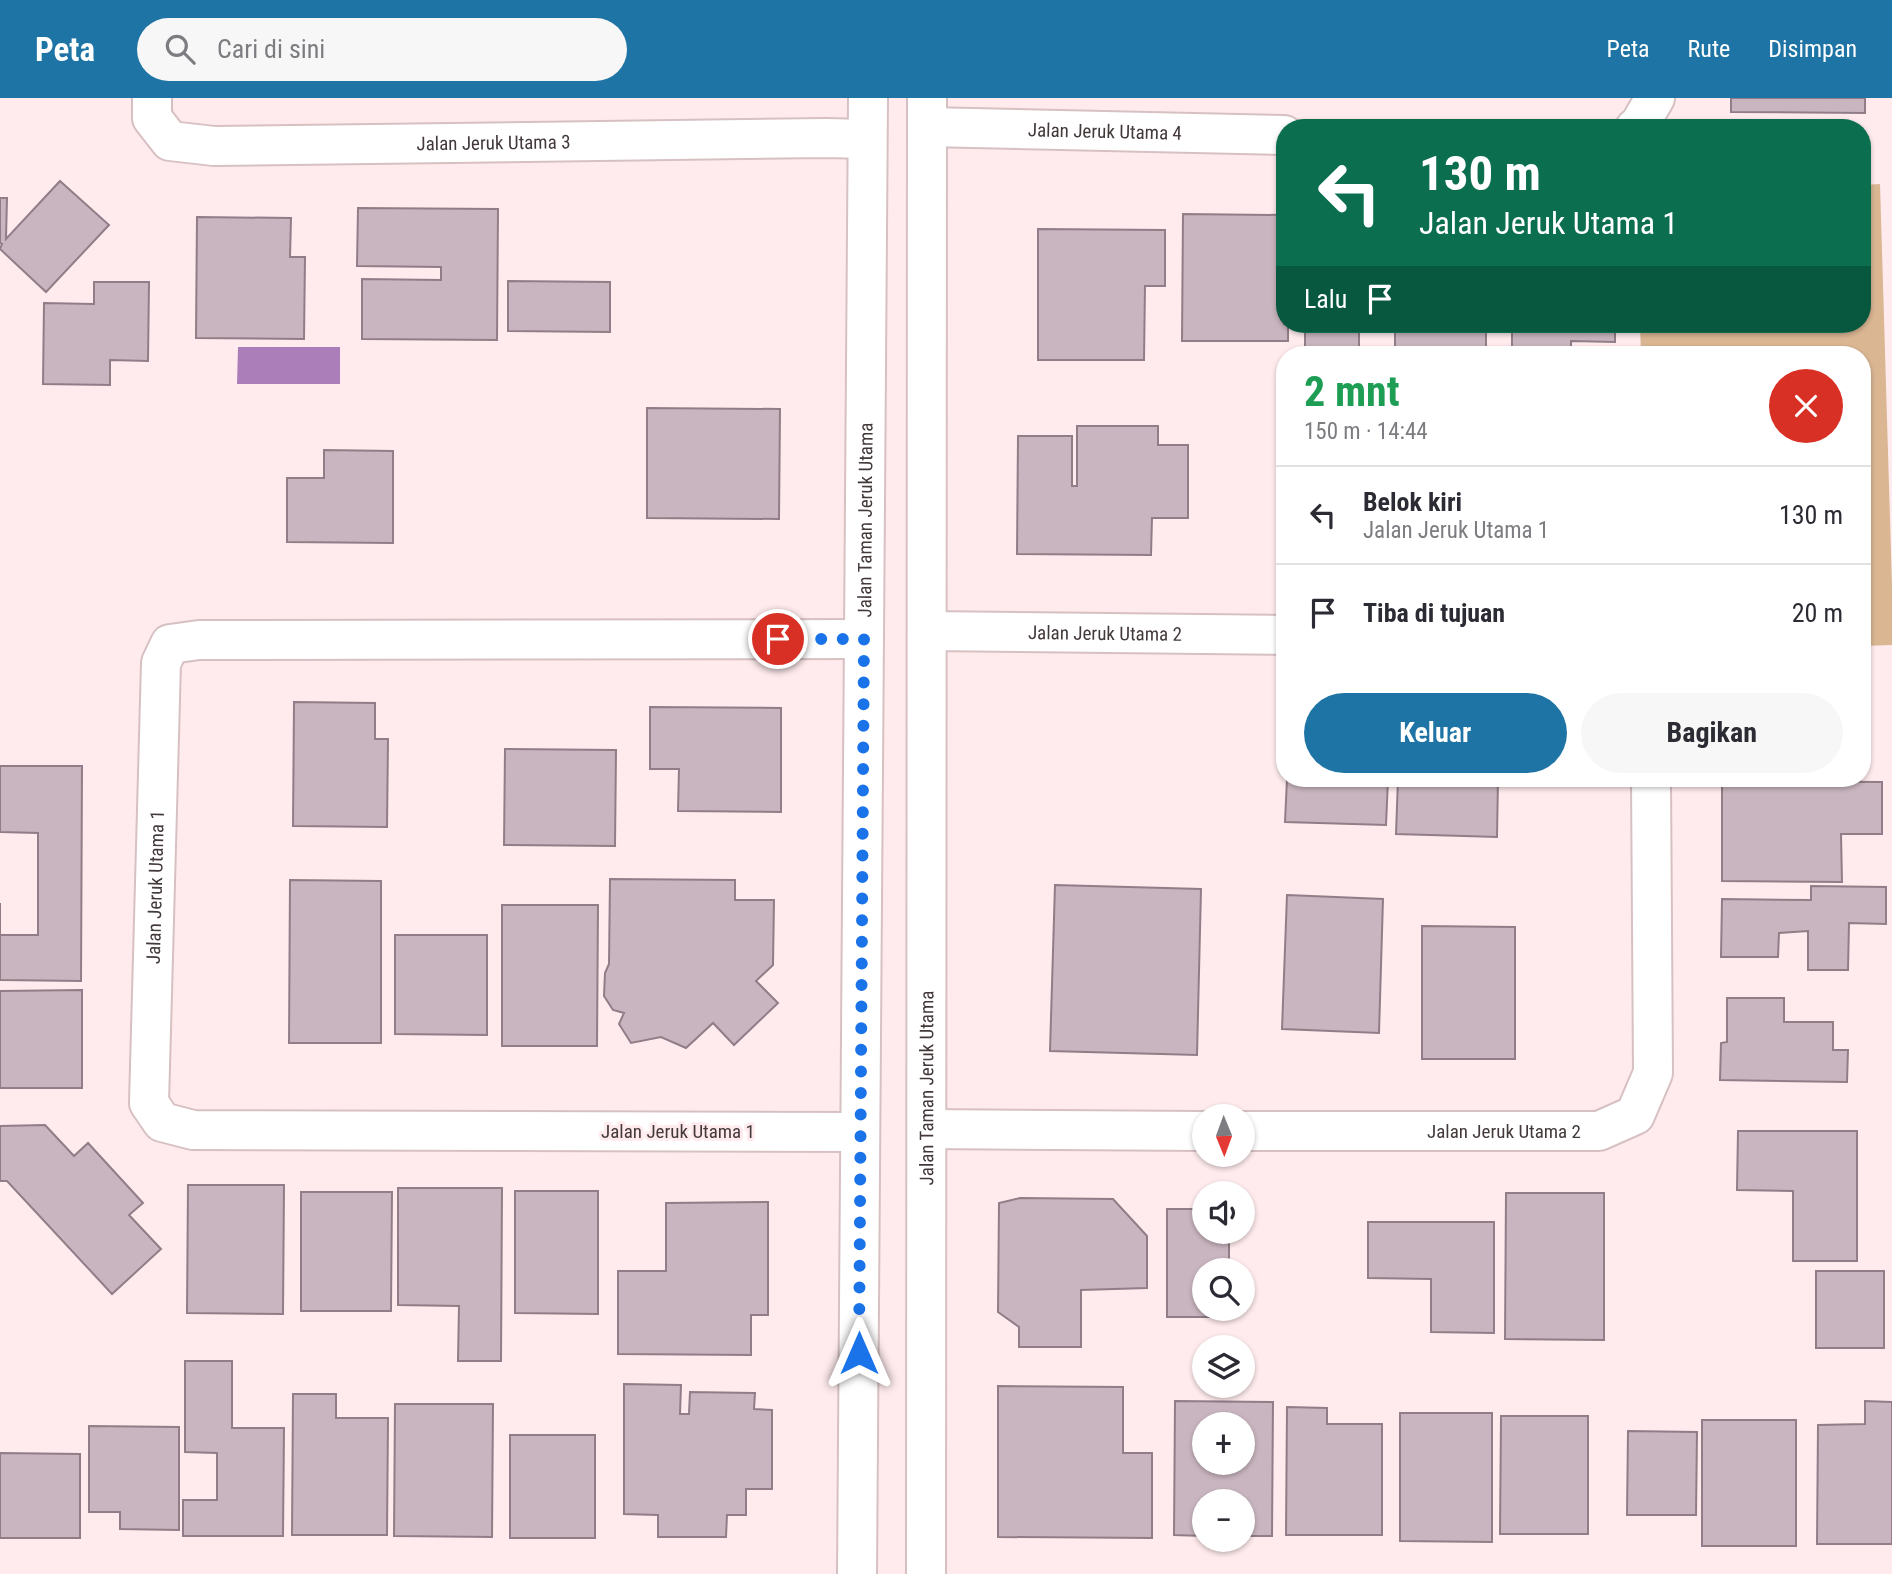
<!DOCTYPE html>
<html lang="id">
<meta charset="utf-8">
<style>
:root{--surface:#fff;--page:#f7f7f7;--text:#2b2b33;--muted:#7c7c81;--line:#e1e1e2;--accent:#1e74a4}
body{margin:0;font-family:"Roboto Condensed",sans-serif;background:var(--page);color:var(--text);height:100vh;display:flex;flex-direction:column;font-size:26px;white-space:nowrap}
*{box-sizing:border-box;margin:0}
p{font-size:23px;color:var(--muted)}
.icon{flex:none;width:38px;height:38px;fill:none;stroke:currentColor;stroke-width:2;stroke-linecap:round;stroke-linejoin:round}
.map{position:relative;flex:1;overflow:hidden}
.sheet{position:absolute;left:1276px;top:248px;width:595px;height:441px;display:flex;flex-direction:column;background:var(--surface);border-radius:28px;box-shadow:0 2px 5px #0004}
.sheet>*{flex:none}
.banner{position:absolute;left:1276px;top:21px;width:595px;height:214px;border-radius:28px;box-shadow:0 2px 5px #0004;background:#0b6e4f;color:#fff;overflow:hidden}
.needle{width:46px;rotate:179deg}
.tools{position:absolute;left:1192px;top:1006px;display:grid;gap:14px}
.tools a{display:grid;place-items:center;width:63px;height:63px;border-radius:50%;background:var(--surface);box-shadow:0 2px 5px #0004;font-size:35px}
.pin{position:absolute;display:grid;place-items:center;width:60px;height:60px;color:#fff;margin:-30px;border:4px solid #fff;border-radius:50%;box-shadow:0 2px 7px #0007}
.me{position:absolute;width:77px;margin:-38px;rotate:0deg;stroke-linejoin:round;filter:drop-shadow(0 0 5px #0008)}
.turn{display:flex;align-items:center;gap:24px;height:147px;padding:0 28px;font-size:32px}
.turn .icon{width:91px;height:91px;stroke-width:2.5}
.turn b{display:block;font-size:49px;line-height:60px}
.then{display:flex;align-items:center;height:66px;padding:0 28px;background:#0003;gap:14px;font-size:26px}
.round{display:grid;place-items:center;flex:none;width:74px;height:74px;border-radius:37px;background:var(--page)}
.headline{display:flex;align-items:center;justify-content:space-between;height:119px;padding:0 28px}
h1{font-size:42px;font-weight:700;line-height:52px;color:#1e9e55}
.button{display:flex;gap:14px;margin-top:auto;padding:14px 28px}
.button a{flex:1;height:80px;border-radius:42px;background:var(--accent);color:#fff;font-size:28px;font-weight:700;line-height:80px;text-align:center}
.button a+a{background:var(--page);color:var(--text)}
ul{padding:0;list-style:none}
li{display:flex;align-items:center;gap:21px;height:98px;padding:0 28px;border-top:2px solid var(--line)}
li div{flex:1}
li b{display:block;font-size:26px}
li em{font-style:normal}
header{display:flex;align-items:center;gap:42px;box-sizing:border-box;height:98px;padding:0 35px;background:var(--accent);color:#fff}
header strong{font-size:33px}
nav{display:flex;gap:38px;margin-inline-start:auto;font-size:24px}
.search{width:490px;height:63px;background:var(--page);display:flex;align-items:center;gap:18px;box-sizing:border-box;padding:0 24px;border-radius:38px;color:var(--muted);font-size:26px}
.map>svg:first-child{display:block}
.green{fill:#dab693}
.water{fill:#ac7eb9}
.building{fill:#c9b5bf;stroke:#907d87;stroke-width:2;fill-rule:evenodd}
.lines{fill:none;stroke-linecap:round;stroke-linejoin:round}
.minor-casing{stroke:#d7c0c2;stroke-width:42}
.minor{stroke:#fff;stroke-width:38}
.route{stroke:#1a73e8;stroke-width:12;stroke-dasharray:0 21.6}
.labels{text-anchor:middle;stroke-width:6;stroke-linejoin:round;paint-order:stroke}
.street-label{font-size:19px;fill:#43393a;stroke:#ffebed}
</style>
<header>
<strong>Peta</strong>
<div class="search"><svg class="icon" aria-label="search" viewBox="0 0 24 24"><circle cx="10" cy="10" r="6"/><path d="M15 15l6 6"/></svg>Cari di sini</div>
<nav><a>Peta</a><a>Rute</a><a>Disimpan</a></nav>
</header>
<div class="map">
<svg width="1892" height="1476" viewBox="0 0 1892 1476">
<rect width="100%" height="100%" fill="#ffebed"/>
<path class="green" d="M 1880,86 L 1892,488 L 1892,547 L 1862,548 L 1862,257 L 1641,257 L 1640,226 L 1862,226 L 1862,87 Z"/>
<path class="water" d="M 238,249 L 340,249 L 340,286 L 237,286 Z"/>
<path class="building" d="M 1731,0 L 1865,0 L 1865,15 L 1731,14 Z
M 60,83 L 109,127 L 46,194 L 0,151 L 2,146 L 0,145 L 0,100 L 7,100 L 6,141 Z
M 358,110 L 498,111 L 497,242 L 362,241 L 362,181 L 441,182 L 441,169 L 357,168 Z
M 1183,116 L 1284,117 L 1284,226 L 1288,226 L 1288,243 L 1182,243 Z
M 197,119 L 291,120 L 290,159 L 305,159 L 304,241 L 196,240 Z
M 1038,131 L 1165,132 L 1165,188 L 1145,188 L 1144,262 L 1038,262 Z
M 508,183 L 610,184 L 610,234 L 508,233 Z
M 94,184 L 149,184 L 148,263 L 110,262 L 110,287 L 43,286 L 44,205 L 94,206 Z
M 1305,226 L 1359,226 L 1359,257 L 1305,257 Z
M 1395,226 L 1486,226 L 1486,257 L 1395,257 Z
M 1512,226 L 1615,226 L 1615,244 L 1571,243 L 1571,257 L 1512,257 Z
M 647,310 L 780,311 L 779,421 L 647,420 Z
M 1077,328 L 1158,328 L 1158,347 L 1188,347 L 1188,420 L 1152,420 L 1151,457 L 1017,456 L 1018,338 L 1072,338 L 1072,388 L 1077,388 Z
M 324,352 L 393,353 L 393,445 L 287,444 L 287,380 L 324,380 Z
M 294,604 L 375,605 L 375,641 L 388,641 L 387,729 L 293,728 Z
M 650,609 L 781,610 L 781,714 L 678,713 L 679,671 L 650,671 Z
M 505,651 L 616,652 L 615,748 L 504,747 Z
M 0,668 L 82,668 L 81,883 L 0,882 L 0,805 L 0,837 L 38,837 L 38,735 L 0,734 Z
M 1287,681 L 1388,681 L 1386,727 L 1285,724 Z
M 1398,681 L 1498,681 L 1497,739 L 1396,736 Z
M 1722,683 L 1882,684 L 1882,736 L 1841,736 L 1842,784 L 1722,783 Z
M 610,781 L 735,782 L 735,802 L 774,802 L 773,867 L 756,883 L 778,905 L 734,947 L 713,925 L 686,950 L 661,939 L 631,945 L 619,926 L 624,915 L 613,912 L 604,898 L 605,875 L 609,866 Z
M 290,782 L 381,783 L 381,945 L 289,945 Z
M 1055,787 L 1201,791 L 1197,957 L 1050,953 Z
M 1811,788 L 1886,789 L 1886,826 L 1849,825 L 1848,872 L 1808,872 L 1808,833 L 1779,835 L 1778,859 L 1721,859 L 1722,801 L 1811,802 Z
M 1287,797 L 1383,801 L 1379,935 L 1282,931 Z
M 502,807 L 598,807 L 597,948 L 502,948 Z
M 1422,828 L 1515,829 L 1515,961 L 1422,961 Z
M 395,837 L 487,837 L 487,937 L 395,936 Z
M 82,892 L 82,990 L 0,990 L 0,893 Z
M 1727,900 L 1784,900 L 1784,924 L 1833,924 L 1833,952 L 1848,952 L 1847,984 L 1720,982 L 1721,945 L 1727,944 Z
M 45,1027 L 74,1058 L 88,1045 L 143,1105 L 129,1117 L 161,1151 L 112,1196 L 7,1083 L 0,1083 L 0,1028 Z
M 1738,1033 L 1857,1033 L 1857,1163 L 1793,1163 L 1793,1093 L 1737,1092 Z
M 188,1087 L 284,1087 L 283,1216 L 187,1215 Z
M 398,1090 L 502,1090 L 501,1263 L 458,1263 L 459,1208 L 398,1207 Z
M 515,1093 L 598,1093 L 598,1216 L 515,1215 Z
M 301,1094 L 392,1094 L 391,1213 L 301,1213 Z
M 1506,1095 L 1604,1095 L 1604,1242 L 1505,1241 Z
M 1020,1100 L 1113,1101 L 1147,1138 L 1147,1190 L 1081,1192 L 1081,1249 L 1019,1249 L 1019,1229 L 998,1214 L 999,1105 Z
M 768,1104 L 768,1217 L 751,1217 L 751,1257 L 618,1256 L 618,1173 L 666,1173 L 666,1105 Z
M 1167,1111 L 1204,1111 L 1204,1134 L 1229,1134 L 1229,1172 L 1204,1172 L 1204,1211 L 1229,1211 L 1229,1219 L 1167,1219 Z
M 1368,1124 L 1494,1124 L 1494,1235 L 1431,1234 L 1431,1181 L 1368,1180 Z
M 1816,1173 L 1884,1173 L 1884,1250 L 1816,1250 Z
M 185,1263 L 232,1263 L 232,1330 L 284,1330 L 283,1438 L 183,1438 L 183,1402 L 217,1402 L 217,1355 L 185,1354 Z
M 624,1286 L 681,1287 L 680,1316 L 689,1316 L 690,1294 L 755,1295 L 754,1311 L 772,1312 L 772,1391 L 746,1391 L 746,1417 L 727,1417 L 726,1439 L 658,1439 L 658,1417 L 624,1416 Z
M 998,1288 L 1123,1289 L 1123,1355 L 1152,1355 L 1152,1440 L 998,1439 Z
M 293,1296 L 336,1296 L 336,1320 L 388,1320 L 387,1437 L 292,1437 Z
M 1175,1303 L 1273,1304 L 1272,1438 L 1242,1438 L 1242,1404 L 1204,1404 L 1204,1438 L 1174,1437 ZM 1204,1326 L 1242,1326 L 1242,1365 L 1204,1365 Z
M 1865,1303 L 1892,1304 L 1892,1446 L 1817,1446 L 1818,1327 L 1865,1326 Z
M 395,1306 L 493,1306 L 492,1439 L 394,1438 Z
M 1287,1309 L 1327,1310 L 1327,1326 L 1382,1326 L 1382,1437 L 1286,1437 Z
M 1400,1315 L 1492,1315 L 1492,1444 L 1400,1443 Z
M 1501,1318 L 1588,1318 L 1588,1436 L 1500,1436 Z
M 1702,1322 L 1796,1322 L 1796,1448 L 1702,1448 Z
M 89,1328 L 179,1329 L 179,1432 L 120,1431 L 120,1414 L 89,1414 Z
M 1628,1333 L 1697,1334 L 1696,1417 L 1627,1417 Z
M 510,1337 L 595,1337 L 595,1440 L 510,1440 Z
M 0,1355 L 80,1356 L 80,1440 L 0,1440 Z"/>
<g class="lines">
<g class="minor-casing">
<g id="minor">
<path id="s1" d="M 152,0 L 152,20 L 170,43 L 214,48 L 826,40 L 867,41"/>
<path id="s2" d="M 927,29 L 1284,37"/>
<path d="M 1635,30 L 1638,29 L 1655,0"/>
<path id="s3" d="M 927,533 L 1284,537"/>
<path d="M 927,1031 L 1204,1033"/>
<path id="s4" d="M 1242,1033 L 1599,1033 L 1635,1017 L 1653,975 L 1651,681"/>
<path id="s5" d="M 860,1034 L 193,1032 L 162,1024 L 149,1005 L 161,565 L 170,546 L 199,542 L 864,541"/>
<path id="s6" d="M 857,1476 L 868,0"/>
<path id="s7" d="M 926,1476 L 927,0"/>
</g>
</g>
<use href="#minor" class="minor"/>
</g>
<g class="lines">
<path class="route" d="M 778,541 L 864,541 L 859,1255"/>
</g>
<g class="labels">
<g class="street-label">
<text dy="7" stroke="none"><textPath href="#s2" startOffset="178">Jalan Jeruk Utama 4</textPath></text>
<text dy="7" stroke="none"><textPath href="#s1" startOffset="373">Jalan Jeruk Utama 3</textPath></text>
<text dy="7" stroke="none"><textPath href="#s6" startOffset="1054">Jalan Taman Jeruk Utama</textPath></text>
<text dy="7" stroke="none"><textPath href="#s3" startOffset="178">Jalan Jeruk Utama 2</textPath></text>
<text dy="7" stroke="none"><textPath href="#s5" startOffset="938">Jalan Jeruk Utama 1</textPath></text>
<text dy="7" stroke="none"><textPath href="#s7" startOffset="486">Jalan Taman Jeruk Utama</textPath></text>
<text x="678" y="1040">Jalan Jeruk Utama 1</text>
<text dy="7" stroke="none"><textPath href="#s4" startOffset="262">Jalan Jeruk Utama 2</textPath></text>
</g>
</g>
</svg>
<div class="tools">
<a><svg class="needle" viewBox="-14 -14 28 28"><path d="M0-13l5 13h-10z" fill="#e53935"/><path d="M0 13l5-13h-10z" fill="#7c7c81"/></svg></a>
<a><svg class="icon" aria-label="sound" viewBox="0 0 24 24"><path d="M4 9h4l5-4v14l-5-4H4zM17 9q2 3 0 6"/></svg></a>
<a><svg class="icon" aria-label="search" viewBox="0 0 24 24"><circle cx="10" cy="10" r="6"/><path d="M15 15l6 6"/></svg></a>
<a><svg class="icon" aria-label="layers" viewBox="0 0 24 24"><path d="M12 4l9 5-9 5-9-5zM3 14l9 5 9-5"/></svg></a>
<a>+</a>
<a>−</a>
</div>
<div class="pin" style="left:778px;top:541px;background:#d93025"><svg class="icon" aria-label="arrive" viewBox="0 0 24 24"><path d="M6 21V4h12l-3 4 3 4H6"/></svg></div>
<svg class="me" style="left:859px;top:1255px" viewBox="-20 -20 40 40"><path d="M0-17L14 15 0 8-14 15z" fill="#1a73e8" stroke="#fff" stroke-width="4"/></svg>
<div class="banner">
<div class="turn"><svg class="icon" aria-label="left" viewBox="0 0 24 24"><path d="M17 20v-9H6M10 6l-5 5 5 5"/></svg><div><b>130 m</b>Jalan Jeruk Utama 1</div></div>
<div class="then">Lalu<svg class="icon" aria-label="arrive" viewBox="0 0 24 24"><path d="M6 21V4h12l-3 4 3 4H6"/></svg></div>
</div>
<section class="sheet">
<div class="headline"><div><h1>2 mnt</h1><p>150 m · 14:44</p></div><a class="round" style="background:#d93025;color:#fff"><svg class="icon" aria-label="close" viewBox="0 0 24 24"><path d="M6 6l12 12M18 6L6 18"/></svg></a></div>
<ul>
<li><svg class="icon" aria-label="left" viewBox="0 0 24 24"><path d="M17 20v-9H6M10 6l-5 5 5 5"/></svg><div><b>Belok kiri</b><p>Jalan Jeruk Utama 1</p></div><em>130 m</em></li>
<li><svg class="icon" aria-label="arrive" viewBox="0 0 24 24"><path d="M6 21V4h12l-3 4 3 4H6"/></svg><div><b>Tiba di tujuan</b></div><em>20 m</em></li>
</ul>
<div class="button"><a>Keluar</a><a>Bagikan</a></div>
</section>
</div>
